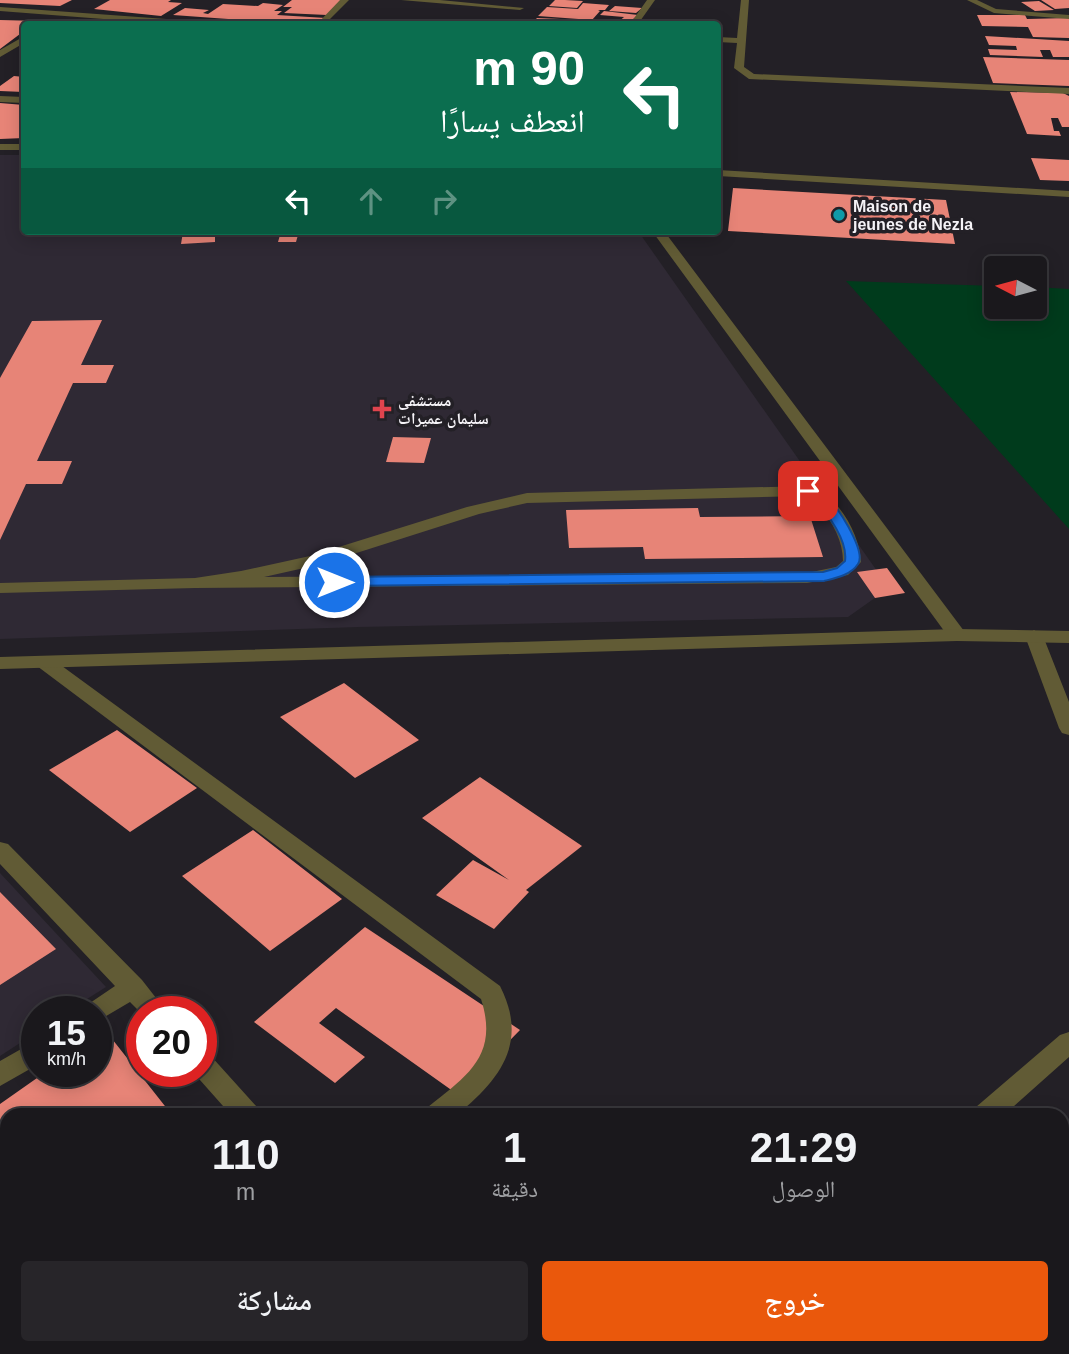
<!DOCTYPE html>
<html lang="ar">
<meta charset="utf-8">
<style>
:root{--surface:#1a181c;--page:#272529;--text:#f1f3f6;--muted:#9fa0a3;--line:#38373b;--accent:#ea580c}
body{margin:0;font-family:Arial,"Noto Naskh Arabic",sans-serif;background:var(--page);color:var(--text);direction:rtl;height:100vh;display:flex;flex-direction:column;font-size:26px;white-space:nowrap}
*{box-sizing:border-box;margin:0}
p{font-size:23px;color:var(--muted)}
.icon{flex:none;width:38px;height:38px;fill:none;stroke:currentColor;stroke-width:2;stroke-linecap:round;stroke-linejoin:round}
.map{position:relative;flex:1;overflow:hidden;direction:ltr}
.drawer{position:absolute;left:0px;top:1108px;width:1069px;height:247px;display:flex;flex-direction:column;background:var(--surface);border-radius:21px 21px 0 0;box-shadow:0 4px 18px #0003,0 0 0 2px var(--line);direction:rtl}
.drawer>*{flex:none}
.top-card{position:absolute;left:21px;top:21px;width:700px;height:214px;border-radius:7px;box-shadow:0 4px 18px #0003,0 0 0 2px var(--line);direction:rtl;background:#0b6e4f;color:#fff;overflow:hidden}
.needle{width:46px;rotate:276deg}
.tools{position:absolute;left:984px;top:256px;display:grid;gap:14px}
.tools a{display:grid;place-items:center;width:63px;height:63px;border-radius:7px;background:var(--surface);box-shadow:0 4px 18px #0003,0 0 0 2px var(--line);font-size:35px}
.speed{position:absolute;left:21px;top:996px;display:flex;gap:14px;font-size:35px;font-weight:700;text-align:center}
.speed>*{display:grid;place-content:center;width:91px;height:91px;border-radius:50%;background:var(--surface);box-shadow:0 4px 18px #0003,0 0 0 2px var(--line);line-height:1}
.speed small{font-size:18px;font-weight:400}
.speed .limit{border:10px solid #d22;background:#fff;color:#111}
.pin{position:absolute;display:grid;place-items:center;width:60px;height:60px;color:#fff;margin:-30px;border-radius:14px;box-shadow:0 4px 10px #0006}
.me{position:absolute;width:77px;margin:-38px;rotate:90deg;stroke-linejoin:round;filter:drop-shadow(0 0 5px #0008)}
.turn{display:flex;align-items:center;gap:24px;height:147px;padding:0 21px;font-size:32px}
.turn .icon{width:91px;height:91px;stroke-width:2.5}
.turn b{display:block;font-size:49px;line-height:60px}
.lanes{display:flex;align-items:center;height:66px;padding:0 21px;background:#0003;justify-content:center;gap:35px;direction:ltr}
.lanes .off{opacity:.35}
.eta{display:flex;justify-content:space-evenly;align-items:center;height:119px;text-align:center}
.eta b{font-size:42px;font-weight:600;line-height:49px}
.primary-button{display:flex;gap:14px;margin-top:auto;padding:14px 21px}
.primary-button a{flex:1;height:80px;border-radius:7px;background:var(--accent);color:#fff;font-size:28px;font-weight:600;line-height:80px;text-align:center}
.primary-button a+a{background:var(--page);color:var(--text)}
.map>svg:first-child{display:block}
.built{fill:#2f2934}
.green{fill:#003b1c}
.building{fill:#e78477}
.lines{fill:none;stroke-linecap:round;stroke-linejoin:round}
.service{fill:#615b35;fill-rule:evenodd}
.minor{fill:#615b35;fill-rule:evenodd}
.tertiary{fill:#615b35;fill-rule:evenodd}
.route{fill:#1a73e8;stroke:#114b97;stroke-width:2}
.culture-dot{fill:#0f9aa8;stroke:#232026;stroke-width:2.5}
.health-dot{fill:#e0444e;stroke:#232026;stroke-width:2.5}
.labels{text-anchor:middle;stroke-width:7;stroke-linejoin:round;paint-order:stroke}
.far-poi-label{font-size:16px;font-weight:bold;fill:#f5f3f7;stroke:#232026;text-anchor:start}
</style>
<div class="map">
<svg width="1069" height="1354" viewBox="0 0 1069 1354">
<rect width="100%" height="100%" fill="#232026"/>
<path class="built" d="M 0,155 L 24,155 L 24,231 L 638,231 L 889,588 L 848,617 L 358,627 L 0,639 Z
M 0,873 L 106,987 L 68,1011 L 37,1012 L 37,1032 L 0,1056 Z"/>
<path class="green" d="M 846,281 L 996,286 L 996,306 L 1034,306 L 1034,287 L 1069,289 L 1069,529 Z"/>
<path class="building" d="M 0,0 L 72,0 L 60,6 L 0,3 Z
M 110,0 L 171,0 L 168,2 L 182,3 L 161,16 L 94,9 Z
M 292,0 L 342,0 L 327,15 L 284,13 L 292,7 L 283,7 Z
M 555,0 L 565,0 L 583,1 L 577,8 L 549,6 Z
M 1041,0 L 1069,0 L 1069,8 L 1055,9 Z
M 1039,1 L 1054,10 L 1035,11 L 1021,2 Z
M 263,3 L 283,5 L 274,11 L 282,11 L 277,15 L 326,18 L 318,24 L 300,24 L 173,15 L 185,8 L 209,10 L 203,13 L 208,14 L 223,4 L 258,6 Z
M 583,3 L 609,5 L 605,10 L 598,10 L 600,11 L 592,20 L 538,16 L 547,7 L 578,9 Z
M 615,6 L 642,8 L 636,13 L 609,11 Z
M 604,11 L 638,15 L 627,24 L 616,24 L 624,17 L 600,15 Z
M 977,15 L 1025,15 L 1027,19 L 1069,18 L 1069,38 L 1033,37 L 1028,27 L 982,26 Z
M 537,18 L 561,19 L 557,24 L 531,24 Z
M 0,20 L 39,21 L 34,24 L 24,24 L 24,31 L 0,49 Z
M 985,36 L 1069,41 L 1069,57 L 1053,57 L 1050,50 L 1040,50 L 1043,57 L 990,55 L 988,49 L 1017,50 L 1016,46 L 989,45 Z
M 983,57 L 1069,60 L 1069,86 L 993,83 Z
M 14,76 L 24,77 L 24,92 L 0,91 L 0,86 Z
M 1010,92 L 1063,93 L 1069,96 L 1069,127 L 1062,127 L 1058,118 L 1051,118 L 1054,131 L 1059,131 L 1061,136 L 1027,134 Z
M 0,103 L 24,105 L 24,138 L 0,139 Z
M 1031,158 L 1069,160 L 1069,181 L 1040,180 Z
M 733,188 L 946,200 L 955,244 L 728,231 Z
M 215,231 L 215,242 L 181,244 L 183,232 Z
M 280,235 L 298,235 L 296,242 L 278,242 Z
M 102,320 L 81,365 L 114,365 L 106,383 L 73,383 L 37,461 L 72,461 L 62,484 L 26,484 L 0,540 L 0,378 L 32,321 Z
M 393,437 L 431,438 L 424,463 L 386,462 Z
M 698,508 L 700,517 L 810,516 L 823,557 L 645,559 L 643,547 L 569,548 L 566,510 Z
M 887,568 L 905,593 L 875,598 L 857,572 Z
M 344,683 L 419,740 L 355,778 L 280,717 Z
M 117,730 L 197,788 L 130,832 L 49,770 Z
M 480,777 L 582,846 L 526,890 L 529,892 L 494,929 L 436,895 L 473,860 L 509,880 L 422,818 Z
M 253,830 L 342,899 L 270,951 L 182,876 Z
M 0,892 L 56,949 L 0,985 Z
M 365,927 L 520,1030 L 457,1094 L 336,1008 L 319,1023 L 365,1057 L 335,1083 L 254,1022 Z
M 105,1030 L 172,1115 L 7,1115 L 7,1348 L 332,1348 L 330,1354 L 0,1354 L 0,1104 L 47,1071 L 96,1071 L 96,1036 Z"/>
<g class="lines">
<path class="service" d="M 808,486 C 837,493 860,534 861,562 L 848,575 L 807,583 L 195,588 L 0,593 L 0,583 L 195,578 L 241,571 L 310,556 L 467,507 L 527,493 ZM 805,496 C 826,509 843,536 843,561 L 836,567 L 807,573 L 264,577 L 322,564 L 479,514 L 527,503 Z"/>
<path class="minor" d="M 340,0 L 349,0 L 325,24 L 317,24 Z
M 401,0 L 440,0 L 524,8 L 520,10 Z
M 647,0 L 655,0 L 638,24 L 630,24 Z
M 741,0 L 749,0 L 744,67 L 754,74 L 1069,88 L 1069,94 L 749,79 L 734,68 L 737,43 L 718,42 L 718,37 L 737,38 Z
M 967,0 L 977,0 L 996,9 L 1069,15 L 1069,19 L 994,13 Z
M 0,7 L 194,21 L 198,24 L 168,24 L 0,11 Z
M 21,38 L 24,38 L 24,43 L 0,57 L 0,50 Z
M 0,96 L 24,97 L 24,103 L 0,102 Z
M 652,231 L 664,231 L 964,631 L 966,635 L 964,639 L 950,639 Z
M 1034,630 L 1043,636 L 1069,702 L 1069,735 L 1062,733 L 1059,728 L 1025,636 Z
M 44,656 L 51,658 L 500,986 C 529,1043 500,1079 457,1115 L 424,1115 L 428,1107 C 468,1075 499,1055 481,999 L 37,666 L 34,662 L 37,658 Z
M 0,842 L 8,844 L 142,980 L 167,1012 L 142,1012 L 142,1014 L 130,1002 L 96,1022 L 96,1012 L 84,1012 L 87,1005 L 115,986 L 0,864 Z
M 1069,1032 L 1069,1057 L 1004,1115 L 972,1115 L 976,1107 L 1060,1035 Z
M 37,1040 L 37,1065 L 0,1086 L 0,1061 Z
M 201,1052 L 210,1055 L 257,1107 L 261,1115 L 231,1115 L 192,1071 L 201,1071 Z
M 378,1348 L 408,1348 L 409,1354 L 379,1354 Z
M 696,1348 L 732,1348 L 730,1354 L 694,1354 Z"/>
<path class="tertiary" d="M 0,144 L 24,144 L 24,150 L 0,150 Z
M 718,170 L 1069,191 L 1069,197 L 718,176 Z
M 957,629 L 1069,631 L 1069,643 L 957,641 L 0,669 L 0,657 Z"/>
</g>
<path class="route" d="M 808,487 C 813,488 820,490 824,493 C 835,502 867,551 858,564 C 851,575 836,578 824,581 L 334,586 L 327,582 L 334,577 L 823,572 L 837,568 L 845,561 C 848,541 828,514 815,500 C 811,496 806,495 801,491 Z"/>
<circle class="culture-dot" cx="839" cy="215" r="7"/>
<path class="health-dot" d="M378.5 398.5h7v7h7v7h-7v7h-7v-7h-7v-7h7z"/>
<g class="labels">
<g class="far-poi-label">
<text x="853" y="212">Maison de<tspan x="853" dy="18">jeunes de Nezla</tspan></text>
<text x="398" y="406">مستشفى<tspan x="398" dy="18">سليمان عميرات</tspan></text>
</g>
</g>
</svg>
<div class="tools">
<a><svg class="needle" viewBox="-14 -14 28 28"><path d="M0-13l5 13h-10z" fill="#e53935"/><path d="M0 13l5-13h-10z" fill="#9fa0a3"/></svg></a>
</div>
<div class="speed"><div>15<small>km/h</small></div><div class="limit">20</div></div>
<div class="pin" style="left:808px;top:491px;background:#d93025"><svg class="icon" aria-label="arrive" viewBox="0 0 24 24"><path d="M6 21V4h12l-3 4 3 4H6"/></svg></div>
<svg class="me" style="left:334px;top:582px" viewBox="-20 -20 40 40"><circle r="17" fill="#1a73e8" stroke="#fff" stroke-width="3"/><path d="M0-11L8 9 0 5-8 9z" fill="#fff"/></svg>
<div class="top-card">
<div class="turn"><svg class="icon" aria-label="left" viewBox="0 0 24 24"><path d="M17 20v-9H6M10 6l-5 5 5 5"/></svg><div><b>90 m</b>انعطف يسارًا</div></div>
<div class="lanes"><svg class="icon" aria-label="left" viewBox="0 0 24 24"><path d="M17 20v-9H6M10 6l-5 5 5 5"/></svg><svg class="icon off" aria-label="ahead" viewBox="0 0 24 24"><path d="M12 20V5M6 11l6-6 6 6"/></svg><svg class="icon off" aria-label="right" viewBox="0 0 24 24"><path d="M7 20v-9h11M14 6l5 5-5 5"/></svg></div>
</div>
<section class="drawer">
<div class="eta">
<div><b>21:29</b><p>الوصول</p></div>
<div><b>1</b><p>دقيقة</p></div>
<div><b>110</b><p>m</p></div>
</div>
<div class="primary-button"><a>خروج</a><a>مشاركة</a></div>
</section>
</div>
